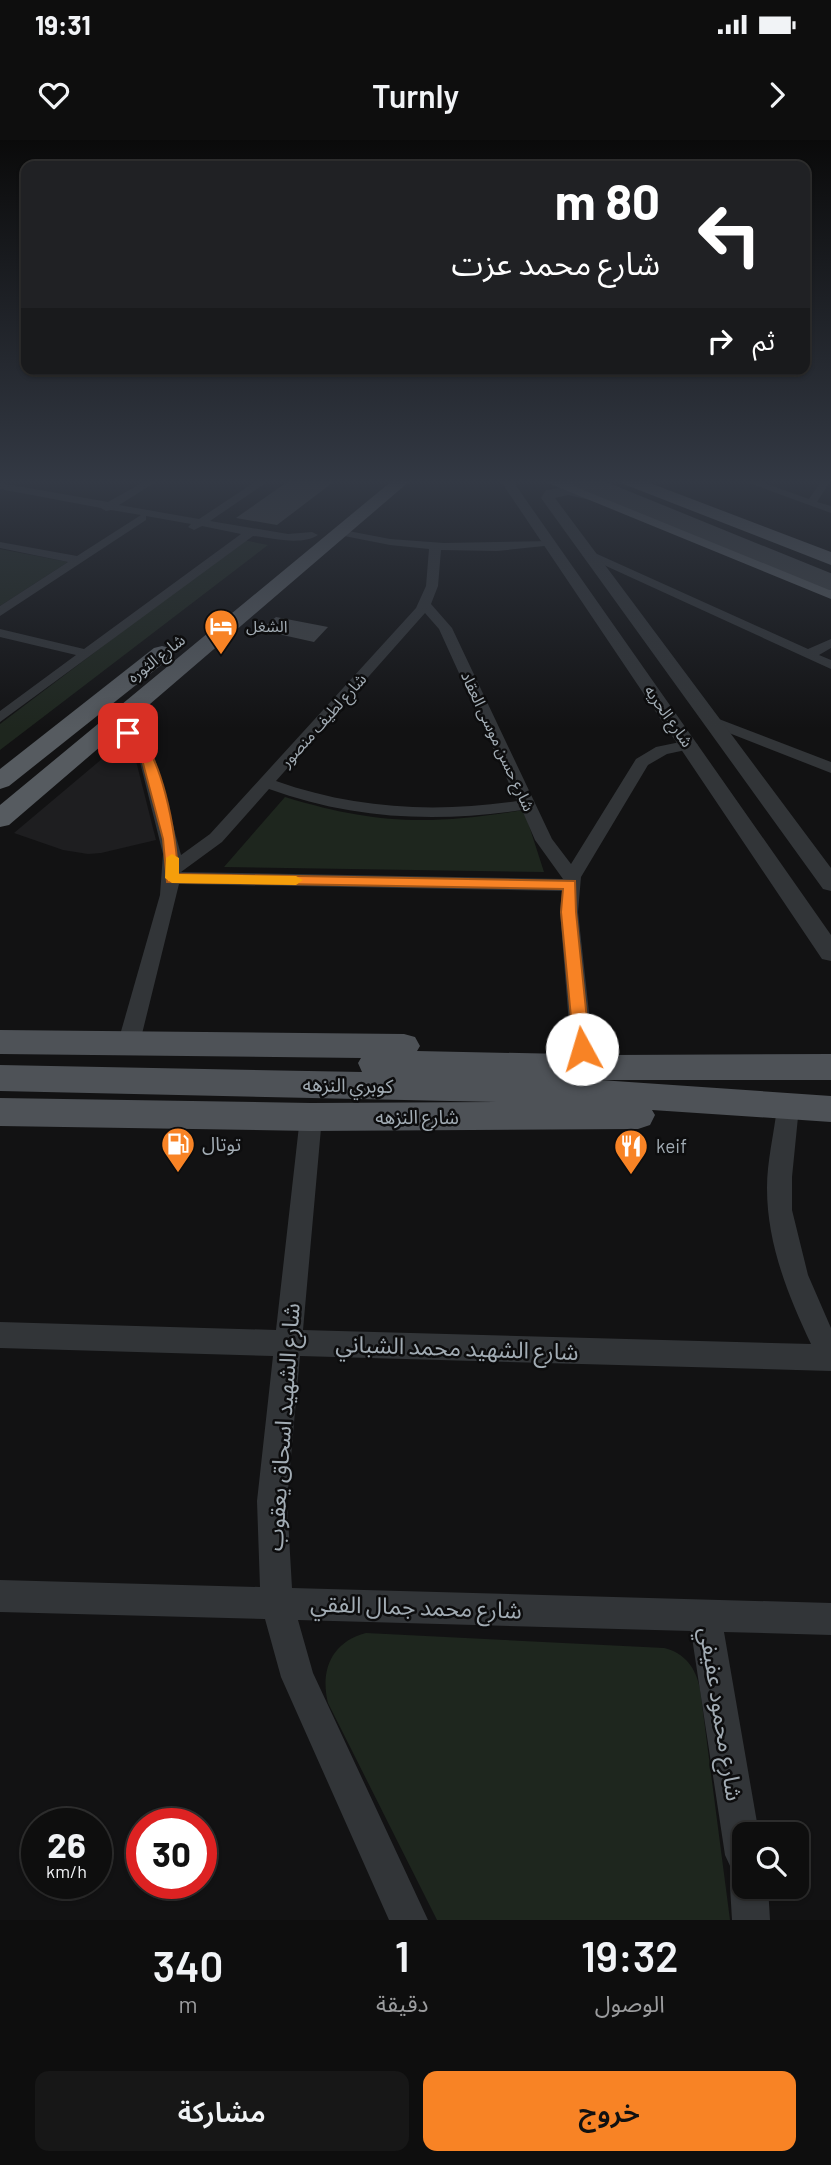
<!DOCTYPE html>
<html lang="ar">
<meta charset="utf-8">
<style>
:root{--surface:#0e0e0e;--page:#171717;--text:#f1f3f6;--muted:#9b9c9e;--line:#2e2e2e;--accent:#f88325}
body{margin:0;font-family:Barlow,"Noto Sans Arabic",sans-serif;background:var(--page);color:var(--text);direction:rtl;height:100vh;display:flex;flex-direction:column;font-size:26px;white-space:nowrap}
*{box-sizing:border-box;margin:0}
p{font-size:23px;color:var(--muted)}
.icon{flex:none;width:38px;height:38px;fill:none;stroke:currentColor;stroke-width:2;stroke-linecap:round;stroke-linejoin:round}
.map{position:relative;height:1780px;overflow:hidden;direction:ltr}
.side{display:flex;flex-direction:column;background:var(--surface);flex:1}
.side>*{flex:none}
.banner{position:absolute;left:21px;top:21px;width:789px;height:214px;border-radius:14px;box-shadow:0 2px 5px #0004,0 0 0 2px var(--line);direction:rtl;background:#202124;color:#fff;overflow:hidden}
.tools{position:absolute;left:732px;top:1682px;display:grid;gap:14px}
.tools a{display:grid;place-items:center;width:77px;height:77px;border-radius:14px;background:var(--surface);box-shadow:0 2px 5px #0004,0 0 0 2px var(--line);font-size:35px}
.speed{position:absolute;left:21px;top:1668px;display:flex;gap:14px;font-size:35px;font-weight:700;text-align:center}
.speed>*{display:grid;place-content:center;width:91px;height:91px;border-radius:50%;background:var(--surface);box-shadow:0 2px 5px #0004,0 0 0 2px var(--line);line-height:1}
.speed small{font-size:18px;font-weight:400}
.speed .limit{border:10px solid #d22;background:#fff;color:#111}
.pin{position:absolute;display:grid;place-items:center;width:60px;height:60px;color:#fff;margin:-30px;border-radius:14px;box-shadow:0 4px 10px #0006}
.me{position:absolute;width:77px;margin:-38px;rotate:354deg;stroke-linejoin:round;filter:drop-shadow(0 0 5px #0008)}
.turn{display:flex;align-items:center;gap:24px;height:147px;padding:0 35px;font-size:32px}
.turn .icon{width:91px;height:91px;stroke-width:2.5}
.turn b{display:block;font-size:49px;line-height:60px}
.then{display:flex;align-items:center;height:66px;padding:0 35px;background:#0003;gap:14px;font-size:26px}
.eta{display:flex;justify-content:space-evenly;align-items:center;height:119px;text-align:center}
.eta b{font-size:42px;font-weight:600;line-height:49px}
.action{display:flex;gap:14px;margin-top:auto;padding:14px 35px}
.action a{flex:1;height:80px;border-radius:14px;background:var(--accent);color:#111;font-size:28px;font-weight:600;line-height:80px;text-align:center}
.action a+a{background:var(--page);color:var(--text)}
.status{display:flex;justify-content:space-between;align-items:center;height:49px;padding:0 35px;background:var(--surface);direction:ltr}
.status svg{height:19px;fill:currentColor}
header{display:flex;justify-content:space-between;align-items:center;height:91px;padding:0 35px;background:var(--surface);font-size:32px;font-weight:600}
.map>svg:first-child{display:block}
.built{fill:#1e1e20}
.green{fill:#1e261e}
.building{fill:#404346}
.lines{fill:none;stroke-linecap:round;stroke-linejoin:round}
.minor{fill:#323538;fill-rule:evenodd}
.tertiary{fill:#323538;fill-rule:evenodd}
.primary{fill:#4e5257;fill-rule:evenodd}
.trunk{fill:#565b60;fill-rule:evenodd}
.secondary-bridge{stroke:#404448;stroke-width:16}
.route{fill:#f88325;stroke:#a15518;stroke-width:2}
.slow{fill:#f59e0b}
.labels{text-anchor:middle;stroke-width:5;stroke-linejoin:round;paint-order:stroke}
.far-poi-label{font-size:16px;fill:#a2acb4;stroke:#0d0d0e;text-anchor:start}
.far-street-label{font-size:16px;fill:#a2acb4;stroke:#0d0d0e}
.street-label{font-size:19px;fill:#a2acb4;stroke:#0d0d0e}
.poi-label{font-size:19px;fill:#a2acb4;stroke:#0d0d0e;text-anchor:start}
.near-street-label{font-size:23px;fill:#a2acb4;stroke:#0d0d0e}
</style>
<div class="status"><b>19:31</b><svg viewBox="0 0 49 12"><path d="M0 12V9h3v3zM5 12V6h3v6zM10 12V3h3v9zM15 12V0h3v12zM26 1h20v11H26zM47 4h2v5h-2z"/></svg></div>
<header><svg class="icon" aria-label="forward" viewBox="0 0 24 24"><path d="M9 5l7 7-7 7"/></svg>Turnly<svg class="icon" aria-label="heart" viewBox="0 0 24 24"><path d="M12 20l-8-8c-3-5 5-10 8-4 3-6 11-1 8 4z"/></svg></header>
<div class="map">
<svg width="831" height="1780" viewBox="0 0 831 1780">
<rect width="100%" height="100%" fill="#121213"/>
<path class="built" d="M 109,613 L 134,613 L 156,700 L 101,713 L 88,714 L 63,710 L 14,693 Z"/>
<path class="green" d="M 243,400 L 268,405 L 0,610 L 0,584 Z
M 0,409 L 68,422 L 0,466 Z
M 285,657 C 377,685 430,685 524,670 L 544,732 L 224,727 Z
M 366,1493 L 664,1508 C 685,1513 696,1528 700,1549 L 730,1780 L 437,1780 L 328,1563 C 320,1531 331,1502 366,1493 Z"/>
<path class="building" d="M 290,340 L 336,340 L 277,385 L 236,378 Z
M 276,477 L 328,487 L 314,502 L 260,490 Z"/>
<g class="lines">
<path class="minor" d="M 147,340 L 159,340 L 119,365 L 199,379 L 258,340 L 270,340 L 210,381 L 288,394 L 312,392 L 318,395 C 301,406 272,398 253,396 L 0,582 L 0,571 L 76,515 L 0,497 L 0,489 L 84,509 L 241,394 L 202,386 L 194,390 L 188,387 L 191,384 L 146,376 L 146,380 L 0,476 L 0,466 L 68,422 L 0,408 L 0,402 L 77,416 L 141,375 L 111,370 L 106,371 L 101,368 L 0,349 L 0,343 L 108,362 Z
M 741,340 L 756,340 L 809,359 L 822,340 L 831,340 L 817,362 L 831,366 L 831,373 Z
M 338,389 L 390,399 L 444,403 L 554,401 L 554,405 L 497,411 L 441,410 L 438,446 L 431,464 L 452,488 L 552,699 L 571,724 L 636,619 L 656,607 L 690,600 L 698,605 L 695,608 L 667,614 L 648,625 L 581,737 L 578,772 L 593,909 L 590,915 L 582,917 L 574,915 L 571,909 L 560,772 L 562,751 L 179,744 L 140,902 L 137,908 L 129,910 L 121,908 L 118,902 L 160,755 L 163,714 L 137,610 L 123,596 L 102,586 L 110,581 L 133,590 L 152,608 L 181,715 L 210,694 L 416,468 L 426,446 L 429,409 L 390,405 L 334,394 L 334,390 ZM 425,473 L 439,489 L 517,661 C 435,673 355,669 276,641 ZM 269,649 C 351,679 435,683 522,670 L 535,700 L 563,739 L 181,732 L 222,702 Z
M 586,409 L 808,509 L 831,499 L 831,508 L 819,515 L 831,520 L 831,529 L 582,415 L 582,411 Z
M 711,576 L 831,622 L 831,633 L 706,584 L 703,581 Z
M 788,958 L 796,961 L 799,967 L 792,1037 L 792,1070 L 808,1135 L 831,1188 L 831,1231 L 300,1216 L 287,1361 L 292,1448 L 831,1463 L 831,1495 L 724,1492 L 759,1694 L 744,1694 L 744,1746 L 768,1746 L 770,1780 L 732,1780 L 730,1746 L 739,1731 L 731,1728 L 725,1715 L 691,1491 L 298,1480 L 313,1533 L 428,1780 L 389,1780 L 281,1537 L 265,1479 L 0,1472 L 0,1440 L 260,1447 L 257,1361 L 273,1216 L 0,1208 L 0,1182 L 276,1190 L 300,977 L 303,971 L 311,968 L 319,971 L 322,977 L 303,1190 L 811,1204 C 788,1155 767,1104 767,1048 C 767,1021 774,994 777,967 L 780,961 Z"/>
<path class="tertiary" d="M 500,340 L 512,340 L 831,795 L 831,821 L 822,819 Z
M 568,347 L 604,355 L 606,358 L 599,362 L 568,355 L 555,358 L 831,728 L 831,751 L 823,749 L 541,358 L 546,350 Z"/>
<path class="primary" d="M 0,890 L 404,894 L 415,897 L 420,906 L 417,911 L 612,915 L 831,914 L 831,940 L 600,940 L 831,956 L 831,982 L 652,970 L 655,975 L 650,985 L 638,989 L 311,991 L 0,986 L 0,958 L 311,963 L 496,962 L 0,951 L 0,925 L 362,932 L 358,923 L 361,918 L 0,914 Z"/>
<path class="trunk" d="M 393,340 L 411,340 L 9,685 L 0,687 L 0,665 Z
M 546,340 L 568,340 L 831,446 L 831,459 L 548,343 Z
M 619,340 L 642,340 L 831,412 L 831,425 L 621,343 Z
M 162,506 L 170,508 L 173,513 L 170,518 L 9,646 L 0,649 L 0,629 L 154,508 Z"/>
<path class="secondary-bridge" d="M 580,340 L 831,442"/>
</g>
<linearGradient id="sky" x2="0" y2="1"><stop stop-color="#0a0a0a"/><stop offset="0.58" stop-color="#333944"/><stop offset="1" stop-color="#333944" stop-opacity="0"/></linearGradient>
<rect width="831" height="589" fill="url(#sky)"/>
<path class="route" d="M 128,589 C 162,601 177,701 178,734 L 575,741 L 576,772 L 590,909 L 588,913 L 582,915 L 574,909 L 561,772 L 563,749 L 167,742 L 163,699 L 140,612 L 122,593 Z"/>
<path class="slow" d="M 172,714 L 179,718 L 179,734 L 296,736 L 303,740 L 296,745 L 172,743 L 165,738 L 166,718 Z"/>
<defs>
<g id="hotel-pin" transform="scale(1.75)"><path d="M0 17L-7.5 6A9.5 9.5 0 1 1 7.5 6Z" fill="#f88325" stroke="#0d0d0e"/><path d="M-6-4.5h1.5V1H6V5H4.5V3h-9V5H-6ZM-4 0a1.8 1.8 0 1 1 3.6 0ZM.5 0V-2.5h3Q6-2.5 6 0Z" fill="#fff"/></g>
<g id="fuel-pin" transform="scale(1.75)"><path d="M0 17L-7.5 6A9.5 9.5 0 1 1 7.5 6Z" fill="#f88325" stroke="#0d0d0e"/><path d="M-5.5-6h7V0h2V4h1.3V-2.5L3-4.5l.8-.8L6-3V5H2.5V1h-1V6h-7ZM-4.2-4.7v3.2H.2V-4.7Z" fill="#fff"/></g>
<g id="restaurant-pin" transform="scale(1.75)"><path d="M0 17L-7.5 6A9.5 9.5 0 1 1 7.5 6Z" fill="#f88325" stroke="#0d0d0e"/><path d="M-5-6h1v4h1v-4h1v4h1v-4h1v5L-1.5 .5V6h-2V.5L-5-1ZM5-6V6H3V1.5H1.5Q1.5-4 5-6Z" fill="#fff"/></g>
</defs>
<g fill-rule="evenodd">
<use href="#hotel-pin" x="221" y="486"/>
<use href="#fuel-pin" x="178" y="1004"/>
<use href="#restaurant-pin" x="631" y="1006"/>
</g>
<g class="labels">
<g class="far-poi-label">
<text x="246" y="492">الشغل</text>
</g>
<g class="far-street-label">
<text transform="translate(156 518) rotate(-38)" y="6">شارع الثوره</text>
<text transform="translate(669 576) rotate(55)" y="6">شارع الحريه</text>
<text transform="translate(323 580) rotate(-48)" y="6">شارع لطيف منصور</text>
<text transform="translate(498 601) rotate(65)" y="6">شارع حسن موسى العقاد</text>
</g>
<g class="street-label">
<text transform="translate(348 945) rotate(1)" y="7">كوبري النزهه</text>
<text x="417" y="984">شارع النزهه</text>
</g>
<g class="poi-label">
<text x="202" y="1011">توتال</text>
<text x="656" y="1013">keif</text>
</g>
<g class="near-street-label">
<text transform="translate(457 1208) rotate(2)" y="8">شارع الشهيد محمد الشباني</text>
<text transform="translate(283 1287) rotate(-86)" y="8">شارع الشهيد اسحاق يعقوب</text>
<text transform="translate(416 1467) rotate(2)" y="8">شارع محمد جمال الفقي</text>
<text transform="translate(721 1574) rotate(81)" y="8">شارع محمود عفيفي</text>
</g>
</g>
</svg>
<div class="tools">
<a><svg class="icon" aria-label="search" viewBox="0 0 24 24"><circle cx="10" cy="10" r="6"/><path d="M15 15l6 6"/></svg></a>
</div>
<div class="speed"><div>26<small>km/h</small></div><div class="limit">30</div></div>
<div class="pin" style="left:128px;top:593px;background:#d93025"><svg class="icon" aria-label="arrive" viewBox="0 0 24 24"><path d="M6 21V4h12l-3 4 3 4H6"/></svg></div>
<svg class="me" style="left:582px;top:909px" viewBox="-20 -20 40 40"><circle r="19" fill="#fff"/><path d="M0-13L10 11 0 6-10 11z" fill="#f88325"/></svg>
<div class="banner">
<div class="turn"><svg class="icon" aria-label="left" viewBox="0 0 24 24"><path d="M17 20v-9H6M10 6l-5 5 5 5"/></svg><div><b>80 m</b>شارع محمد عزت</div></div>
<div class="then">ثم<svg class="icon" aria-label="right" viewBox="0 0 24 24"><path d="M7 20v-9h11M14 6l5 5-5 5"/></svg></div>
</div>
</div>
<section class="side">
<div class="eta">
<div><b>19:32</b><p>الوصول</p></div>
<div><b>1</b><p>دقيقة</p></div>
<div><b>340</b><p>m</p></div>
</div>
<div class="action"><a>خروج</a><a>مشاركة</a></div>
</section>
